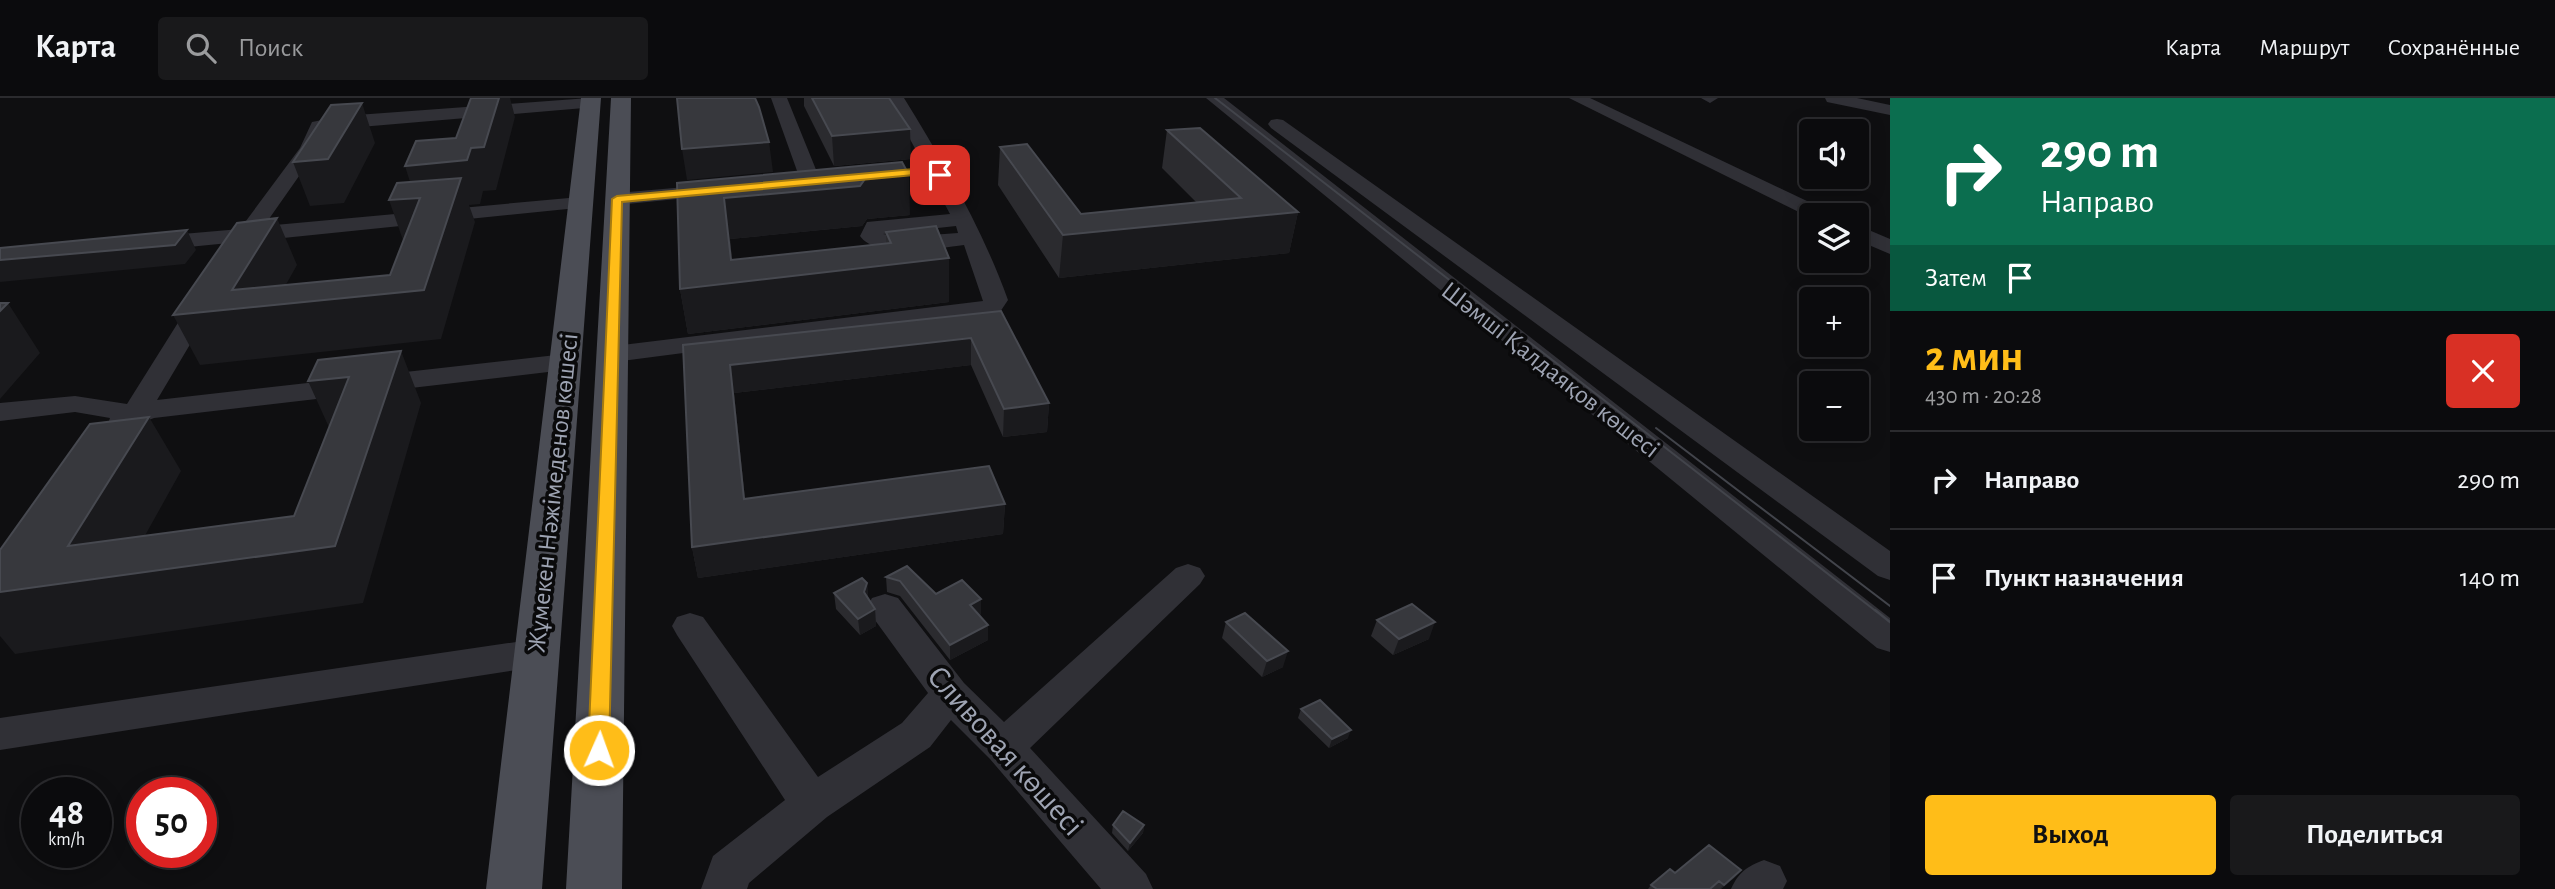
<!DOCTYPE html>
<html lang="ru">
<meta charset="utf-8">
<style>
:root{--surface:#0b0b0d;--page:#19191b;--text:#f1f3f6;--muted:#9a9b9d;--line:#2b2b2e;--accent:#ffbd18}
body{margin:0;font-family:"Alegreya Sans",sans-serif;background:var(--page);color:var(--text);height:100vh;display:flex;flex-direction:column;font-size:26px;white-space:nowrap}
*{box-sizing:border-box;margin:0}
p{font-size:23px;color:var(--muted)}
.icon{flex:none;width:38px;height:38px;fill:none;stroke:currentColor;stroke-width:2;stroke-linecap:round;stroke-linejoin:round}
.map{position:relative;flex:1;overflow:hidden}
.drawer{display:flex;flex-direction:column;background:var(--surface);width:665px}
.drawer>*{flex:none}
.guide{background:#0b6e4f;color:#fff;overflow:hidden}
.fabs{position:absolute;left:1799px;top:21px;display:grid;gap:14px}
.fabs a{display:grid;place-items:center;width:70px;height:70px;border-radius:7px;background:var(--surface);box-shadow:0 4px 18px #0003,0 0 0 2px var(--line);font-size:35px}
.speed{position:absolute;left:21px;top:679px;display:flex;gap:14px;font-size:35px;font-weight:700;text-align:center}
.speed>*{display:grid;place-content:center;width:91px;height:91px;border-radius:50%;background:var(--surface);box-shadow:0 4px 18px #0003,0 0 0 2px var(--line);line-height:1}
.speed small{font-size:18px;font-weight:400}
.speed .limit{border:10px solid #d22;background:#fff;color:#111}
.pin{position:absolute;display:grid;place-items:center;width:60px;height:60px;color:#fff;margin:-30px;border-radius:14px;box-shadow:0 4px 10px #0006}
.me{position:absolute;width:77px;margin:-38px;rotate:2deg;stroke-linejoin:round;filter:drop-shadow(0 0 5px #0008)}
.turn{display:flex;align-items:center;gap:24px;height:147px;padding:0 35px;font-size:32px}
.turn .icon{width:91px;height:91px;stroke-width:2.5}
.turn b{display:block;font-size:49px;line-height:60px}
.then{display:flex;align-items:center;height:66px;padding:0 35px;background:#0003;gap:14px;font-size:26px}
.round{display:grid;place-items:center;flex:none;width:74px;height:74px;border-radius:7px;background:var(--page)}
.overview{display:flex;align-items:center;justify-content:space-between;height:119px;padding:0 35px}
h1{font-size:42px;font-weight:600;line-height:52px;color:var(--accent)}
.cta{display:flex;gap:14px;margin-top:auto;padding:14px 35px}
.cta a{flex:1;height:80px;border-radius:7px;background:var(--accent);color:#111;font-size:28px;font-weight:600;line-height:80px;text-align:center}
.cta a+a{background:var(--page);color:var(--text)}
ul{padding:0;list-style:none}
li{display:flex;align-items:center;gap:21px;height:98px;padding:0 35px;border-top:2px solid var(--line)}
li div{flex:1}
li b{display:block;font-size:26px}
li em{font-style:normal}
header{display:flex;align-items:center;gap:42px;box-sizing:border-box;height:98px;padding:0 35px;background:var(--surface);border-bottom:2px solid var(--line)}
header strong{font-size:33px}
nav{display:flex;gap:38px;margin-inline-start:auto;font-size:24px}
.search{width:490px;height:63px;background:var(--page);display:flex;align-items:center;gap:18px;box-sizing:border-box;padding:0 24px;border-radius:7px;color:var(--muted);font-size:26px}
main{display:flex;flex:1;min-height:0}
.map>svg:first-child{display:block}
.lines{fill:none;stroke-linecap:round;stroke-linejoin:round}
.minor{fill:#303036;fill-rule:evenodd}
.major{fill:#4b4d55;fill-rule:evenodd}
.tram-far1{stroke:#42444b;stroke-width:2}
.tram{stroke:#42444b;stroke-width:2.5}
.wall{fill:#2b2b2f}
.shaded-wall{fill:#1a1a1d}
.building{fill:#37383d;stroke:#474950;stroke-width:2}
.route{fill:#ffbd18;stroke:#a67b10;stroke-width:2}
.labels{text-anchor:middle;stroke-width:7;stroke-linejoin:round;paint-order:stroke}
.street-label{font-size:26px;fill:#9ea4b3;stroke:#0a0a0b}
.near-street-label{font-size:32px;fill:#9ea4b3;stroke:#0a0a0b}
</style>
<header>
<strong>Карта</strong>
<div class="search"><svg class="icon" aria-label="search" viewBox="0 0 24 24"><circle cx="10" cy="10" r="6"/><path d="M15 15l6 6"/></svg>Поиск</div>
<nav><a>Карта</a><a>Маршрут</a><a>Сохранённые</a></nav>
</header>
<main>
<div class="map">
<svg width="1890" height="791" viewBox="0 0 1890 791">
<rect width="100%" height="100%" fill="#0f0f11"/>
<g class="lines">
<path class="minor" d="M 589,0 L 596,1 L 598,5 L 596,9 L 325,32 L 318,51 L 264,128 L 580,99 L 587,101 L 590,105 L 587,109 L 254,143 L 240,162 L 224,162 L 221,157 L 229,145 L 148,153 L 140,151 L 137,146 L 140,141 L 148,139 L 240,131 L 300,50 L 312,24 L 343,18 Z
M 771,0 L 787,0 L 821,84 L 818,88 L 804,88 L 801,84 Z
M 888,0 L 904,0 C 944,65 982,130 1008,202 L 1000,214 L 614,264 L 605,262 L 601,256 L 605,250 L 614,248 L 983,203 L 964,147 C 939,150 877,162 860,138 L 867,124 L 950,116 ZM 956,128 L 958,135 L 904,139 L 883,136 Z
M 1206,0 L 1224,0 L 1890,520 L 1890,554 L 1877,550 Z
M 1569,0 L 1590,0 L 1828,113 L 1832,117 L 1811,117 L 1811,120 Z
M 1701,0 L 1718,0 L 1710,5 Z
M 1825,0 L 1857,0 L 1890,7 L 1890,17 L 1827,4 Z
M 1277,21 L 1283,22 L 1890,453 L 1890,482 L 1878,478 L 1271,30 L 1268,26 L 1271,22 Z
M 720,86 L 727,88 L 730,92 L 727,96 L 617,107 L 610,105 L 607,101 L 610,97 L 617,95 Z
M 1857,127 L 1890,141 L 1890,156 L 1857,142 Z
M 205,194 L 214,196 L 217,201 L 157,302 L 565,256 L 574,258 L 578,264 L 574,270 L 565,272 L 154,320 L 123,332 L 113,329 L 109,323 L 110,320 L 75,314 L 0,323 L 0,305 L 75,298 L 127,306 L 196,196 Z
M 1188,466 L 1200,470 L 1205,478 L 1200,486 L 1030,650 L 1146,776 L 1153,791 L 1101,791 L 990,661 L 951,622 L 930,649 L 827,719 L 749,785 L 747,791 L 701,791 L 713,758 L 785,702 L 677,537 L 672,528 L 677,519 L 690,515 L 703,519 L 818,679 L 902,625 L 928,595 L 872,518 L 867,509 L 872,500 L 885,496 L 898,500 L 964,585 L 1004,624 L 1176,470 Z
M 536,541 L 549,545 L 555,555 L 549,565 L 536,569 L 0,652 L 0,620 Z
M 1764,762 L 1780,768 L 1787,783 L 1783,791 L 1731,791 C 1739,774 1746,769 1764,762 Z"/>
<path class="major" d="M 581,0 L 601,0 L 542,791 L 486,791 Z
M 611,0 L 631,0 L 622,791 L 566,791 Z"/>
<path class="tram-far1" d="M 1215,0 L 1877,514
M 1656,330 L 1890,508"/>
<path class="tram" d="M 1875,512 L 1890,524"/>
</g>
<path class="wall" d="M 804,0 L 889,0 L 911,61 L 834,68 L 804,8 Z
M 1167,32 L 1298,114 L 1289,155 L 1059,180 L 998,87 L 1000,49 L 1081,116 L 1197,105 L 1162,70 Z
M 677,85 L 910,117 L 867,121 L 862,128 L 730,141 L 732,162 L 886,146 L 886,134 L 949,160 L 949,204 L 688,236 L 680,191 Z
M 1001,213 L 1049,305 L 1047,334 L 1003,339 L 971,267 L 734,295 L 745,401 L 1005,406 L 1003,436 L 698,480 L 692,449 L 683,247 Z
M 886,479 L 936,496 L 981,501 L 981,516 L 979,517 L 988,542 L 950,562 L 900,498 L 887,494 Z
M 867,485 L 868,501 L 875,511 L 876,528 L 860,537 L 836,511 L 834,495 Z
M 1377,522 L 1429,541 L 1393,557 L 1371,538 Z
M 1226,524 L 1283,569 L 1262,579 L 1222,540 Z
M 1301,611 L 1348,640 L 1329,650 L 1298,620 Z
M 1113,727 L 1144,727 L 1143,735 L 1128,753 L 1112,735 Z
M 1741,772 L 1734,780 L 1721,791 L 1648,791 L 1651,787 L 1675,775 Z"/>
<path class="shaded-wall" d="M 499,0 L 510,0 L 515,19 L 496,92 L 483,93 L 480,106 L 469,107 L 475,124 L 441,241 L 200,267 L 173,217 L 232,192 L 277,120 L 297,167 L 275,206 L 424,192 L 405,148 L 389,102 L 415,100 L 405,68 L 471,50 Z
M 362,5 L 375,45 L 344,105 L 310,108 L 293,64 Z
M 910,31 L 911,61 L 834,68 L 832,38 Z
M 769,44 L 773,74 L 687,82 L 682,51 Z
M 909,77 L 910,117 L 867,121 L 862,128 L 730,141 L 735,185 L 949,160 L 949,204 L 688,236 L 680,191 L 731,162 L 724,100 L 865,81 Z
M 1298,114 L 1289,155 L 1059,180 L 1063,137 Z
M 187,132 L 196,152 L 185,166 L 0,184 L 0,162 Z
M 8,205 L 40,255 L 0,301 L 0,213 Z
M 971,240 L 971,267 L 734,295 L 748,431 L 744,401 L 730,267 Z
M 401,253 L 421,305 L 363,505 L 15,556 L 0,538 L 0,494 L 68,448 L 149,319 L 181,373 L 123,477 L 335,448 Z
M 349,279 L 332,336 L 308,283 Z
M 1049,305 L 1047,334 L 1003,339 L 1004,311 Z
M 1005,406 L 1003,436 L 698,480 L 692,449 Z
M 867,485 L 868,502 L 864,494 Z
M 981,501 L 981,516 L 969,523 L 970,507 Z
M 875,511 L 876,528 L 860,537 L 858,521 Z
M 1435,524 L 1429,541 L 1393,557 L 1399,541 Z
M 988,527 L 988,542 L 950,562 L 950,547 Z
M 1288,553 L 1283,569 L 1262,579 L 1267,563 Z
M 1351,632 L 1348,640 L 1329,650 L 1332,641 Z
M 1144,727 L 1143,735 L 1128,753 L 1130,745 Z
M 1741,772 L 1734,780 L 1720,791 L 1724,787 Z"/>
<path class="building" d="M 471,0 L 499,0 L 484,49 L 471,50 L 467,62 L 405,68 L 416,43 L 456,40 Z
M 677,0 L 755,0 L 759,9 L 769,44 L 682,51 Z
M 812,0 L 889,0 L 910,31 L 832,38 Z
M 362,5 L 328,61 L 293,64 L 331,7 Z
M 1200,30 L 1298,114 L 1063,137 L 1000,49 L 1027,46 L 1081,116 L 1241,100 L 1167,32 Z
M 902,64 L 909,77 L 865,81 L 860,88 L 724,100 L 731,162 L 891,145 L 886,134 L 936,128 L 949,160 L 680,191 L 677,85 Z
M 461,80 L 424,192 L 173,217 L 237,125 L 277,120 L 232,192 L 390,177 L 420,100 L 389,102 L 397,85 Z
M 187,132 L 175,147 L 0,162 L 0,150 Z
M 0,205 L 8,205 L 0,213 Z
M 1001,213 L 1049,305 L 1004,311 L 971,240 L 730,267 L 744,401 L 989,368 L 1005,406 L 692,449 L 683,247 Z
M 401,253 L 335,448 L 0,494 L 0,452 L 90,326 L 149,319 L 68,448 L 294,418 L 349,279 L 308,283 L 318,262 Z
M 907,468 L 936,496 L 962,482 L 981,501 L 970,507 L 988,527 L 950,547 L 900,483 L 886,479 Z
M 862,480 L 867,485 L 864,494 L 875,511 L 858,521 L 834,495 Z
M 1412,506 L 1435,524 L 1399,541 L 1377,522 Z
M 1245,515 L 1288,553 L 1267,563 L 1226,524 Z
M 1320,602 L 1351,632 L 1332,641 L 1301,611 Z
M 1123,713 L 1144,727 L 1130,745 L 1113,727 Z
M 1709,747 L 1741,772 L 1724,787 L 1719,783 L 1710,791 L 1657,791 L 1651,787 L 1670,771 L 1675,775 Z"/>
<path class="route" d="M 925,70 L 941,70 L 945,77 L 940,80 L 935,76 L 925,76 L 622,104 L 609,652 L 606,658 L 599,661 L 592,658 L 588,652 L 612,101 L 617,98 Z"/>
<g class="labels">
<g class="street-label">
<text transform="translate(1551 271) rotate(38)" y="9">Шәмші Қалдаяқов көшесі</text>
<text transform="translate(552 395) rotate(-84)" y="9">Жұмекен Нәжімеденов көшесі</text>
</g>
<g class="near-street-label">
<text transform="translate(1006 652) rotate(48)" y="11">Сливовая көшесі</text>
</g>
</g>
</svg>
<div class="fabs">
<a><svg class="icon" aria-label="sound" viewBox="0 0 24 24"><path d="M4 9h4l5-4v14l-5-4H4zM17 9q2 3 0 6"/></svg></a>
<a><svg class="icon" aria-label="layers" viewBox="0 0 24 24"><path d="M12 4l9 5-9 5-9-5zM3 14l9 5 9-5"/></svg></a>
<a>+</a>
<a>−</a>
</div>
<div class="speed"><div>48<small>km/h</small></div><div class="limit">50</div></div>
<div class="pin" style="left:940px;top:77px;background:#d93025"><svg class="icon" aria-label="arrive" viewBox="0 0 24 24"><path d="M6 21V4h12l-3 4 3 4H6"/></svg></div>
<svg class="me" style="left:599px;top:652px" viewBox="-20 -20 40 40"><circle r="17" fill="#ffbd18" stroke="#fff" stroke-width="3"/><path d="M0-11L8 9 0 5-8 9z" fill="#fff"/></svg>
</div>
<section class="drawer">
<div class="guide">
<div class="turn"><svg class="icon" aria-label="right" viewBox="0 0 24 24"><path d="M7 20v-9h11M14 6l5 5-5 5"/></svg><div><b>290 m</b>Направо</div></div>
<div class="then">Затем<svg class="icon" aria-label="arrive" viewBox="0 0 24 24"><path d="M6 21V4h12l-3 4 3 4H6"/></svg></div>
</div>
<div class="overview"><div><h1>2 мин</h1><p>430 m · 20:28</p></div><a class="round" style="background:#d93025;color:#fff"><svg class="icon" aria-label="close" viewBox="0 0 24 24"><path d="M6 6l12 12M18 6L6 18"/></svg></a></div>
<ul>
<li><svg class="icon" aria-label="right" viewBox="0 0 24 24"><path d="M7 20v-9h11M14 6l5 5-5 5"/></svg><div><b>Направо</b></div><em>290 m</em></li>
<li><svg class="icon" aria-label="arrive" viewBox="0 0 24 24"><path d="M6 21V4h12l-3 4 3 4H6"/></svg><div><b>Пункт назначения</b></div><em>140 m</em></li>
</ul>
<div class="cta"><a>Выход</a><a>Поделиться</a></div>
</section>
</main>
